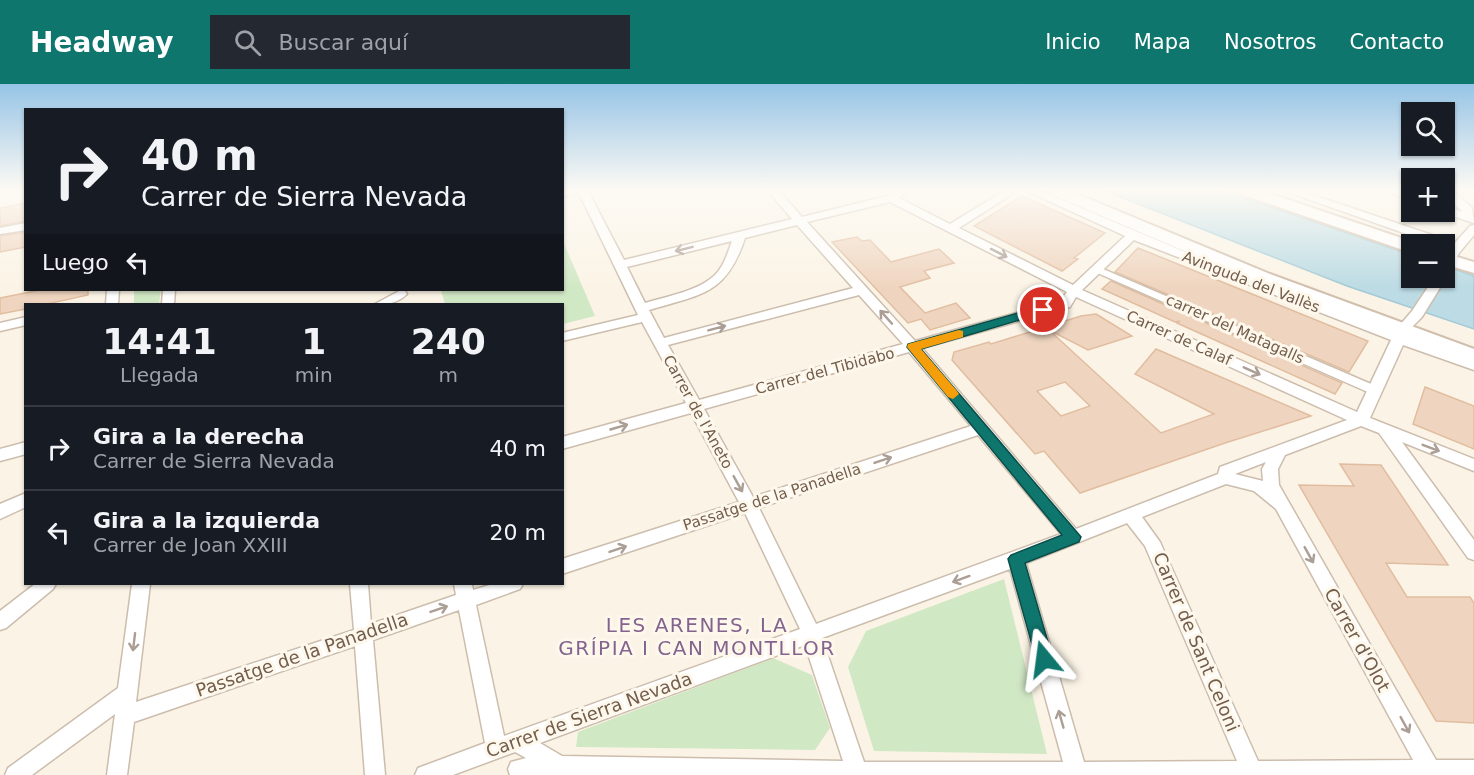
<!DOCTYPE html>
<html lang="es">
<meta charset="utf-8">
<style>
:root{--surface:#171b24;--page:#242831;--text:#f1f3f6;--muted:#9ea1a6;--line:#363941;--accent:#0f766e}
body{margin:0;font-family:"DejaVu Sans",sans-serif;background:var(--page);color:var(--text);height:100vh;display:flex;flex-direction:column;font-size:22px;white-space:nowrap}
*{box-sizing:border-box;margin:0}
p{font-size:20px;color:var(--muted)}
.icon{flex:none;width:33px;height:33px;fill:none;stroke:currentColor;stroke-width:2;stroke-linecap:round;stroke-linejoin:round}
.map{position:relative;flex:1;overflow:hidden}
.side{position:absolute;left:24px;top:219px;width:540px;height:282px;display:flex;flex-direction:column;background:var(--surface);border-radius:0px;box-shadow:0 2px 4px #0004}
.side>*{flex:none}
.hud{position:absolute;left:24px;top:24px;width:540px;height:183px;border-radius:0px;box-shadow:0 2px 4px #0004;background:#171b24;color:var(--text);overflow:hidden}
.tools{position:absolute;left:1401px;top:18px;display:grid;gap:12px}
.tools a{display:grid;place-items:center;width:54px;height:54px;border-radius:0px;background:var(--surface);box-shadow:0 2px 4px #0004;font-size:30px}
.pin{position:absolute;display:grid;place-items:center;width:51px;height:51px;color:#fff;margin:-26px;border:3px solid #fff;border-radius:50%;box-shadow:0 2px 6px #0007}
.me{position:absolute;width:66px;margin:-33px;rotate:344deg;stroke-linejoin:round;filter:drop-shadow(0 0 4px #0008)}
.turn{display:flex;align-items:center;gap:21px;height:126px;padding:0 18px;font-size:27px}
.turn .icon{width:78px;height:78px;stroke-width:2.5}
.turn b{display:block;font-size:42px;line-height:51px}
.then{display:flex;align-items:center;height:57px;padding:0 18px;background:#0003;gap:12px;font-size:22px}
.eta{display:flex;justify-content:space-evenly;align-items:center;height:102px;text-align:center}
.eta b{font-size:36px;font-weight:600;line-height:42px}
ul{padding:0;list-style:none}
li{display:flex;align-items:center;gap:18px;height:84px;padding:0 18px;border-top:2px solid var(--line)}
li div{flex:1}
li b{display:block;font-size:22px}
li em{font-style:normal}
header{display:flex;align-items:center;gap:36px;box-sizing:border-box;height:84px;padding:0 30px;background:var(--accent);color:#fff}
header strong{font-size:28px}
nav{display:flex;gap:33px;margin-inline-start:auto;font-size:21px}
.search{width:420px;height:54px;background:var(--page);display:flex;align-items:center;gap:15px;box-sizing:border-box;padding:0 21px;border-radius:0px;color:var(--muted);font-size:22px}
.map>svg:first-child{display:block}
.green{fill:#d1e8c5}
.water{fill:#bcdbe4;stroke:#a2cad5;stroke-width:1.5}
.building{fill:#efd5bf;stroke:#e1bda0;stroke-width:1.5;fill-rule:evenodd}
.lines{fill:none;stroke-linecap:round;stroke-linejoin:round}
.pedestrian-casing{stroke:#ccbdad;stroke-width:3}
.minor-casing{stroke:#ccbdad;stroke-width:3}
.secondary-casing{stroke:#d1bfad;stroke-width:4}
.pedestrian{fill:#fff;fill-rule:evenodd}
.minor{fill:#fff;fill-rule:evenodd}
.secondary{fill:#fff;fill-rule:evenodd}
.oneway{stroke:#ab9e94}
.route{fill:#0f766e;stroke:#0a4d48;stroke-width:1.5}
.slow{fill:#f59e0b}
.labels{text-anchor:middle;stroke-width:6;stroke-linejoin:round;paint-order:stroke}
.street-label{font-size:15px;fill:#735d4c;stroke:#fef8ec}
.near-street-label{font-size:18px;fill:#735d4c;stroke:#fef8ec}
.near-neighbourhood-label{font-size:20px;letter-spacing:1.5px;fill:#84648f;stroke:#fef8ec}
</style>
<header>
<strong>Headway</strong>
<div class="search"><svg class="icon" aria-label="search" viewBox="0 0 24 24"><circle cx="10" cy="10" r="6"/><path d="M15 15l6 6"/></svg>Buscar aquí</div>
<nav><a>Inicio</a><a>Mapa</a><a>Nosotros</a><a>Contacto</a></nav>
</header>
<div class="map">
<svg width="1474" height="691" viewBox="0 0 1474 691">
<rect width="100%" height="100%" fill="#fbf4e6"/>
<path class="green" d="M 563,157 L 595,232 L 563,240 L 562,220 L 445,220 L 441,206 L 562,206 Z
M 134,206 L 161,206 L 159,220 L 134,220 Z
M 1004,495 L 1047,670 L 874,667 L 848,583 L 866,547 Z
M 773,574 L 812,591 L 830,644 L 815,666 L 576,663 L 578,648 Z"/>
<path class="water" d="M 1105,107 L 1224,107 L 1411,171 L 1412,194 L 1444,194 L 1445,182 L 1474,192 L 1474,245 L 1347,202 Z"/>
<path class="building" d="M 1022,112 L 1105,149 L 1074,174 L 1078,175 L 1062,187 L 974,142 Z
M 26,119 L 26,137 L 0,142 L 0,124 Z
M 26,148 L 26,163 L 0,168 L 0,152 Z
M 857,153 L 862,157 L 870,156 L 891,178 L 939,165 L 954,179 L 924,187 L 930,194 L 900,203 L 925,229 L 956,219 L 970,234 L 930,246 L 921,235 L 908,239 L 832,158 Z
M 1138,164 L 1368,257 L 1349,288 L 1115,188 Z
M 1111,197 L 1342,299 L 1335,310 L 1177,239 L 1180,237 L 1175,238 L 1102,205 Z
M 40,206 L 88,206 L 88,211 L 47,220 L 26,220 L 26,225 L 0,230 L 0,214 Z
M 1096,230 L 1132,252 L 1088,266 L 1049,246 L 1161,349 L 1214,330 L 1135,290 L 1156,265 L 1311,332 L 1225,359 L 1080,409 L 1044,367 L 1035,370 L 952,276 L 954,268 L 989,258 L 991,260 L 1081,232 ZM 1065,298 L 1090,322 L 1061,332 L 1037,307 Z
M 1425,303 L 1474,322 L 1474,365 L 1413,340 Z
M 1340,380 L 1381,381 L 1448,481 L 1386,479 L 1407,513 L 1470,513 L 1474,519 L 1474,639 L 1436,637 L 1299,401 L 1354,402 Z"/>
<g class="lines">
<g class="pedestrian-casing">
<path id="pedestrian" d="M 1096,182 L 1378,303 L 1380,306 L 1374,310 L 1370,309 L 1093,187 L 1093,183 Z"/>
</g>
<g class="minor-casing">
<path id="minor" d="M 562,107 L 588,107 L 624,176 L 792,135 L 768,107 L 779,107 L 802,133 L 887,112 L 895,107 L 908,107 L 899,114 L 950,140 L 1004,107 L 1017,107 L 959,144 L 1073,201 L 1125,152 L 1027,107 L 1041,107 L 1200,174 L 1394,248 L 1412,227 L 1434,194 L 1444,194 L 1444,192 L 1446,194 L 1422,233 L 1407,248 L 1406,252 L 1474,276 L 1474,286 L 1403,261 L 1370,334 L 1474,375 L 1474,387 L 1402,358 L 1474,456 L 1474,476 L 1468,474 L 1379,349 L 1361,342 L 1285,371 L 1278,385 L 1279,401 L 1436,676 L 1474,676 L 1474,691 L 510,691 L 508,685 L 511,678 L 526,674 L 515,668 L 453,691 L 415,691 L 418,684 L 485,659 L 459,526 L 373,556 L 385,691 L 365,691 L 355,562 L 134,638 L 127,691 L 107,691 L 115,630 L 32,691 L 5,691 L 8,684 L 118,604 L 132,500 L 150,500 L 136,618 L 354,546 L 350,500 L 368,500 L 371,540 L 456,511 L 454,500 L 472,500 L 473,506 L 493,500 L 523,500 L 520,505 L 476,521 L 504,652 L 800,545 L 745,429 L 562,490 L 562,475 L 739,418 L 691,329 L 562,365 L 562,353 L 686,319 L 642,238 L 562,257 L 562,249 L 638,231 L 579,109 L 562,113 ZM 890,118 L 1067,208 L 1060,217 L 915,257 L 807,138 ZM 797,141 L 853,204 L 664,254 L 649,226 C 702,210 726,211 745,154 ZM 1134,156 L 1391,256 L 1357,328 L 1082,206 ZM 732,157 C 728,168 724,182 715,191 C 698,207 668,212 645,219 L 627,183 ZM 859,211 L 903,260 L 699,316 L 668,261 ZM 1076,213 L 1347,336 L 1220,383 L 1218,390 L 1076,445 L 922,264 L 1070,223 ZM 909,268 L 971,342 L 753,413 L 704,325 ZM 978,351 L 1061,450 L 816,540 L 759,424 ZM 1266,378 L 1262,385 L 1263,397 L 1235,390 ZM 1226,400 L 1254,407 L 1276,425 L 1413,676 L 1258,677 L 1160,458 L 1142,433 ZM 1127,439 L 1145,462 L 1237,677 L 1084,678 L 1026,479 ZM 1010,485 L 1063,678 L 864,678 L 822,554 ZM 805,561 L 843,677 L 562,672 L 540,659 Z
M 1285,107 L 1301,107 L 1438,153 L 1449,160 L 1444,163 L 1444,160 L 1435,160 Z
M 1386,107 L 1402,107 L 1412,110 L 1412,117 Z
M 1444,107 L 1454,107 L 1472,124 L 1474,139 L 1440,128 L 1444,128 L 1444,122 L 1463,128 L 1444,111 Z
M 26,139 L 26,146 L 0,150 L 0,144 Z
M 1474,141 L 1474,151 L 1459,169 L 1448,190 L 1444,191 C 1444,165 1455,160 1470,142 Z
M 107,206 L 119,206 L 118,220 L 106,220 Z
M 163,206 L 175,206 L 174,220 L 162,220 Z
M 401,206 L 405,207 L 407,210 C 398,219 387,221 375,220 Z
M 26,233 L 26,241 L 0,247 L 0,239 Z
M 26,358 L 26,370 L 0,377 L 0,365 Z
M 26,409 L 26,423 L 0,435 L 0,420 Z
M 35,500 L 56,500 L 53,505 L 6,544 L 0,546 L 0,527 Z"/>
</g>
<g class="secondary-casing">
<path id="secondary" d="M 1048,107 L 1070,107 L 1270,190 L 1474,265 L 1474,279 L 1257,198 L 1050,110 Z
M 1239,107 L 1263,107 L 1419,160 L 1412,160 L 1412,168 L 1406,167 L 1241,110 Z
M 1444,169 L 1474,178 L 1474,189 L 1444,180 Z"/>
</g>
<use href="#pedestrian" class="pedestrian"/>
<use href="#minor" class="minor"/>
<use href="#secondary" class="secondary"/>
</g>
<defs><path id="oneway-shaft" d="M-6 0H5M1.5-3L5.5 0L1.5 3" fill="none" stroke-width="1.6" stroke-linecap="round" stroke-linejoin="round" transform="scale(1.5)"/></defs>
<g class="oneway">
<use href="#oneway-shaft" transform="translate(684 165) rotate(166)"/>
<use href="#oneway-shaft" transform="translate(999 169) rotate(27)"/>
<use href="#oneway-shaft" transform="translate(886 233) rotate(-132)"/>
<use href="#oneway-shaft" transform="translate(717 244) rotate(-15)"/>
<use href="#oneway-shaft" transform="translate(1252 287) rotate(24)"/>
<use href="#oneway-shaft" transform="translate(619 343) rotate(-16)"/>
<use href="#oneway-shaft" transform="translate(1431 364) rotate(21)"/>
<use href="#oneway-shaft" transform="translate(883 376) rotate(-18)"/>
<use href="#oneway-shaft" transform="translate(738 400) rotate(61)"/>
<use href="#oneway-shaft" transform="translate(618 465) rotate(-19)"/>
<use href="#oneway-shaft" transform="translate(1309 471) rotate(61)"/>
<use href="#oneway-shaft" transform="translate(961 495) rotate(160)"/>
<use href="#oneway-shaft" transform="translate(439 525) rotate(-19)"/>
<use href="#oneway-shaft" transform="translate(134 558) rotate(97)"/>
<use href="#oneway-shaft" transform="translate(1061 635) rotate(-106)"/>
<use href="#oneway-shaft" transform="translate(1405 641) rotate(61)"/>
</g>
<linearGradient id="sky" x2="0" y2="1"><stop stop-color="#96c4e6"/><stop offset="0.52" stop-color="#fdfaf4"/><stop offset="1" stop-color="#fdfaf4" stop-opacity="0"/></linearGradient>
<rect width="1474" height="204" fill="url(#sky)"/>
<path class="route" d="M 1043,222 L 1049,226 L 1047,228 L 921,265 L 1081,453 L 1079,458 L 1025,479 L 1053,575 L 1050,580 L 1044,583 L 1038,580 L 1036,575 L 1008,475 L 1011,471 L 1062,451 L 907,263 L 908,260 Z"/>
<path class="slow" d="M 959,246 L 963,247 L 963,253 L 921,265 L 957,307 L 959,310 L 953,315 L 948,313 L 907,263 L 908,260 Z"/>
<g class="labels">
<g class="street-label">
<text transform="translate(1251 198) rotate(21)" y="5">Avinguda del Vallès</text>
<text transform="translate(1235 245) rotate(24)" y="5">carrer del Matagalls</text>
<text transform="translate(1179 254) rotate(24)" y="5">Carrer de Calaf</text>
<text transform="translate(825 287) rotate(-15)" y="5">Carrer del Tibidabo</text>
<text transform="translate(698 328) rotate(61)" y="5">Carrer de l'Aneto</text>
<text transform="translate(772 413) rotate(-18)" y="5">Passatge de la Panadella</text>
</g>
<g class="near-street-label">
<text transform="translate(1357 556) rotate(61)" y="6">Carrer d'Olot</text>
<text transform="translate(1196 558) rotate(67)" y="6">Carrer de Sant Celoni</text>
<text transform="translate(302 571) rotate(-19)" y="6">Passatge de la Panadella</text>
<text transform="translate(589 631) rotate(-20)" y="6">Carrer de Sierra Nevada</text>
</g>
<g class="near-neighbourhood-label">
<text x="697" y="548">LES ARENES, LA<tspan x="697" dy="23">GRÍPIA I CAN MONTLLOR</tspan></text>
</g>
</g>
</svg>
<div class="tools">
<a><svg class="icon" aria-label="search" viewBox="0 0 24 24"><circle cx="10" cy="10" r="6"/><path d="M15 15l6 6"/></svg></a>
<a>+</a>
<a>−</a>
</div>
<div class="pin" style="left:1043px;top:226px;background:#d93025"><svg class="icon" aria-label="arrive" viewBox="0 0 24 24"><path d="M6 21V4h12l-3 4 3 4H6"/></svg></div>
<svg class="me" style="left:1044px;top:575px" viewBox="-20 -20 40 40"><path d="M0-17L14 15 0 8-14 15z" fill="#0f766e" stroke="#fff" stroke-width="4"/></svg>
<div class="hud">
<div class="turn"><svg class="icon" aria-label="right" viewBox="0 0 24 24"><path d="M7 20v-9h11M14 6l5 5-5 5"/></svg><div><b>40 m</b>Carrer de Sierra Nevada</div></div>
<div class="then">Luego<svg class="icon" aria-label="left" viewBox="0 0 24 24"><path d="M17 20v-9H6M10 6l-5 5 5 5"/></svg></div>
</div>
<section class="side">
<div class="eta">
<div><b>14:41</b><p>Llegada</p></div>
<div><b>1</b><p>min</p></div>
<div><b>240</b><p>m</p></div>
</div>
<ul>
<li><svg class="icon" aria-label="right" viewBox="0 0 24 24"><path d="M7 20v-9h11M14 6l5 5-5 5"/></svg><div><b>Gira a la derecha</b><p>Carrer de Sierra Nevada</p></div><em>40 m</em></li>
<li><svg class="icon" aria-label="left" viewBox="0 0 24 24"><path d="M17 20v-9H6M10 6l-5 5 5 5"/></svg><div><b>Gira a la izquierda</b><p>Carrer de Joan XXIII</p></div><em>20 m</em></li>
</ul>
</section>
</div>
